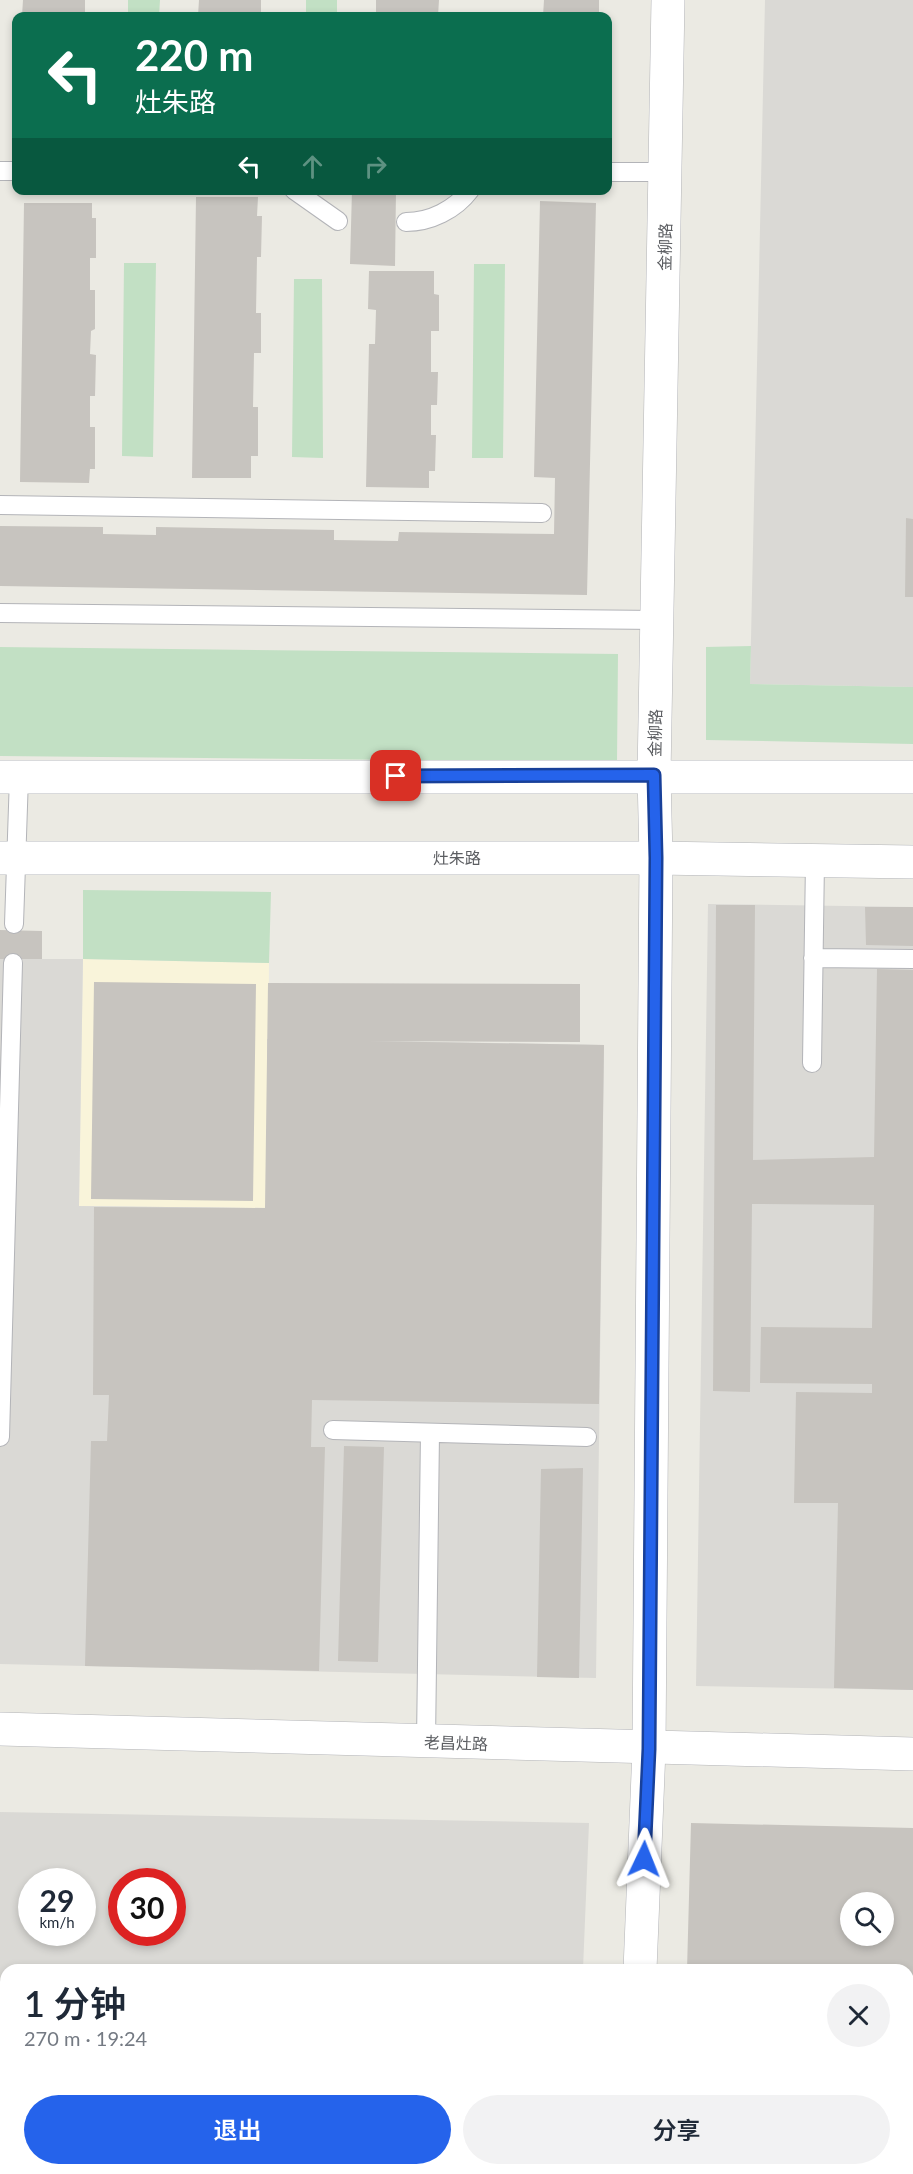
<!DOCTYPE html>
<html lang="zh">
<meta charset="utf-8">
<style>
:root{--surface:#fff;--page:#f2f2f3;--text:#1f2937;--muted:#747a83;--accent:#2563eb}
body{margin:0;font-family:Lato,"Noto Sans SC",sans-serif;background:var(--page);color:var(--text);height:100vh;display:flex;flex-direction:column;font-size:22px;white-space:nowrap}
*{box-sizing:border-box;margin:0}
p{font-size:20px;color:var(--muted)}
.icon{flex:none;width:33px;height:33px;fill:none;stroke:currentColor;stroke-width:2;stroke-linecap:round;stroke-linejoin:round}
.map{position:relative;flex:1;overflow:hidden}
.sheet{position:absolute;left:0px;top:1964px;width:914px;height:212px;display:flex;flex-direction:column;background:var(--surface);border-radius:18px 18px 0 0;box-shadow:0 3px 9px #0003}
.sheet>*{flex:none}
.hud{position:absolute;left:12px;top:12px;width:600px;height:183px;border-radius:12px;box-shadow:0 3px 9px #0003;background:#0b6e4f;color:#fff;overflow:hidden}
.buttons{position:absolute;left:840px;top:1892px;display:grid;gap:12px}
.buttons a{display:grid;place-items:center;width:54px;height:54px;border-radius:50%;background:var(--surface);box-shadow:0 3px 9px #0003;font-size:30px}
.speed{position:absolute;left:18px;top:1868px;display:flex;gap:12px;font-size:30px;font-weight:700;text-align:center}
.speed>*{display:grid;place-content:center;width:78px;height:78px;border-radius:50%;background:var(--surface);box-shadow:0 3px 9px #0003;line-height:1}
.speed small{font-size:15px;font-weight:400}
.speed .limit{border:9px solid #d22;background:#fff;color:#111}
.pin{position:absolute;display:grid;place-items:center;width:51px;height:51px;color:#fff;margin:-26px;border-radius:12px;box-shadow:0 3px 9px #0006}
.me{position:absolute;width:66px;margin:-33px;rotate:2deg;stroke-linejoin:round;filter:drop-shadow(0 0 4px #0008)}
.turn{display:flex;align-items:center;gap:21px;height:126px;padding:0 24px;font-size:27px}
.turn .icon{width:78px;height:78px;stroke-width:2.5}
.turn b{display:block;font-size:42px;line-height:51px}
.lanes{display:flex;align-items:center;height:57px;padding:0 24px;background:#0003;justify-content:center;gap:30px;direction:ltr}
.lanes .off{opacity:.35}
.round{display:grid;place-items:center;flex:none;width:63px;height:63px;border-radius:32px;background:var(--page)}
.headline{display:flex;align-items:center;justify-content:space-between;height:102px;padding:0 24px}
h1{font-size:36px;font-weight:600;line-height:45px}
.action{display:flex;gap:12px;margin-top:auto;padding:12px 24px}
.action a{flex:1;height:69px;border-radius:36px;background:var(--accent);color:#fff;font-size:24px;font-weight:600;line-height:69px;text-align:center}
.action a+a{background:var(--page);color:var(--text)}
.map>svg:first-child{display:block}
.commercial{fill:#f9f4da}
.industrial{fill:#dad9d5;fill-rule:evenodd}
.green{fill:#c2e0c4}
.building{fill:#c7c4bf;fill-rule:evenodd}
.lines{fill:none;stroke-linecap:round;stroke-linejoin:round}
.service-casing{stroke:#b3b4b8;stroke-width:20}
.minor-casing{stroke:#b3b4b8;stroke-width:34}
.tertiary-casing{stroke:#b3b4b8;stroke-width:34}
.secondary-casing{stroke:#b2b4b8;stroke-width:34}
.service{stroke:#fff;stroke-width:18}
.minor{stroke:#fff;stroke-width:33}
.tertiary{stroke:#fff;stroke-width:33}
.secondary{stroke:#fff;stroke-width:33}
.route-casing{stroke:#184099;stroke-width:15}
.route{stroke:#2563eb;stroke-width:10}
.labels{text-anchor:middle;stroke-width:5;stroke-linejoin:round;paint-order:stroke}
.street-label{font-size:16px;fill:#5b5d61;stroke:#fff}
</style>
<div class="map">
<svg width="913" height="2174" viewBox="0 0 913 2174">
<rect width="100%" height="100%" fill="#ebeae3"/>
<path class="commercial" d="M 83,959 L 269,963 L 267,1208 L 79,1206 Z"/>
<path class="industrial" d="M 765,0 L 913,0 L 913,687 L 750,684 Z
M 708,904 L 913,907 L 913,1690 L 696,1686 Z
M 0,959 L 83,959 L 79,1206 L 267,1208 L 267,1039 L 604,1045 L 596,1678 L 0,1664 Z
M 0,1812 L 589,1823 L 583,1969 L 6,1970 L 6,2169 L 575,2169 L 575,2174 L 0,2174 ZM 32,1881 L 82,1881 L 82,1932 L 32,1932 ZM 122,1881 L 172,1881 L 172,1932 L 122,1932 Z"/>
<path class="green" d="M 128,0 L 160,0 L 159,16 L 128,16 Z
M 306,0 L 337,0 L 337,16 L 306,16 Z
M 124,263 L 156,263 L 153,457 L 122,456 Z
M 474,264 L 505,264 L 503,458 L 472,458 Z
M 294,279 L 322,279 L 323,458 L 292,457 Z
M 751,646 L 750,684 L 913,687 L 913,744 L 706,740 L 706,647 Z
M 0,647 L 618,654 L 617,762 L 0,756 Z
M 83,890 L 271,892 L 269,963 L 83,959 Z"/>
<path class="building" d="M 23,0 L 85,0 L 85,16 L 22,16 Z
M 199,0 L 261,0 L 261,16 L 198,16 Z
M 376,0 L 439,0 L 438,16 L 376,16 Z
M 544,0 L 599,0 L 599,16 L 543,16 Z
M 352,190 L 396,190 L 395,266 L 350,264 Z
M 196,197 L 258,197 L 257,216 L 262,216 L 261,257 L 257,257 L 256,313 L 261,313 L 261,353 L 254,353 L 253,407 L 258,407 L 258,456 L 251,456 L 251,478 L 192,478 Z
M 540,201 L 596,203 L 587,595 L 0,586 L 0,526 L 103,527 L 103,534 L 156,535 L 156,527 L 334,530 L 334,540 L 398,541 L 399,532 L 554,534 L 555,478 L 534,477 Z
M 24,203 L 92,203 L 92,218 L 96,218 L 96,258 L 90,258 L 90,290 L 95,290 L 95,329 L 91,331 L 90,354 L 96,355 L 95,396 L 90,396 L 90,427 L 95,427 L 95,469 L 90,469 L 89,483 L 20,482 Z
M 369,271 L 434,271 L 434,294 L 439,295 L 439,331 L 431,331 L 431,372 L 438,372 L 437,405 L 431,405 L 431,435 L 436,435 L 435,471 L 429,471 L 429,488 L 366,487 L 369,344 L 375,344 L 376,310 L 368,309 Z
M 906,518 L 913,519 L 913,597 L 905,597 Z
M 716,905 L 755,905 L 753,1160 L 874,1157 L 877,969 L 913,970 L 913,1690 L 834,1688 L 838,1503 L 794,1503 L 796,1392 L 872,1393 L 872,1384 L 760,1383 L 761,1327 L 872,1328 L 874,1205 L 752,1204 L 750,1392 L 713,1391 Z
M 865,907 L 913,907 L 913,946 L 866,945 Z
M 0,930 L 42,931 L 42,959 L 0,959 Z
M 94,982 L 256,984 L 253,1201 L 91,1199 Z
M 268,983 L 580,984 L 580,1042 L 368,1041 L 604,1045 L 599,1404 L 312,1400 L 311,1447 L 325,1447 L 319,1671 L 85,1666 L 91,1441 L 107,1441 L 109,1395 L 93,1395 L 94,1207 L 265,1208 Z
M 344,1446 L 384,1447 L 378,1662 L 338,1661 Z
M 583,1468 L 579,1678 L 537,1677 L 541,1469 Z
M 691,1823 L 913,1828 L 913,2069 L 908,2069 L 908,1970 L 687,1970 ZM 850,1902 L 884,1902 L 884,1935 L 850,1935 Z
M 682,2169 L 864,2169 L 864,2174 L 682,2174 Z"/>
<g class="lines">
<g class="service-casing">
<path id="service" d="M 0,171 L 16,171
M 608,172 L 667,172
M 294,190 L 338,221
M 406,222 C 430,222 455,210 470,190
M 0,505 L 542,513
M 0,613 L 658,620
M 14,924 L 19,777
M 813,958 L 913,959
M 812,1063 L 815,861
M 333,1430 L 587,1437
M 0,1437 L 13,963
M 426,1742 L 430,1433"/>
</g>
<g class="minor-casing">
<path id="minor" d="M 640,1970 L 649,1749
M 632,2174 L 632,2169"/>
</g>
<g class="tertiary-casing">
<path id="tertiary" d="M 0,1729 L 913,1754
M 649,1749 L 656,858 L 654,775 L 668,0"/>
</g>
<g class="secondary-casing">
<path id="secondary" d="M 0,777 L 913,777
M 0,858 L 656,858 L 913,862"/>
</g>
<use href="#service" class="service"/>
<use href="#minor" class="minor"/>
<use href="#tertiary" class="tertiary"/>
<use href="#secondary" class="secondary"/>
</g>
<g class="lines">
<g class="route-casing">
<path id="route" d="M 396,776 L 654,775 L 656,858 L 649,1749 L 644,1859"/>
</g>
<use href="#route" class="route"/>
</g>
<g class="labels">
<g class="street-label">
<text transform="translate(665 247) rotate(-89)" y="6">金柳路</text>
<text transform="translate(655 733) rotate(-89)" y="6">金柳路</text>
<text x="457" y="864">灶朱路</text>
<text transform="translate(456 1743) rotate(2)" y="6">老昌灶路</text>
</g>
</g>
</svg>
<div class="buttons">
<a><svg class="icon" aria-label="search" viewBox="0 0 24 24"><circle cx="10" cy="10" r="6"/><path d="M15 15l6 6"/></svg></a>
</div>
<div class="speed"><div>29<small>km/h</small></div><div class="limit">30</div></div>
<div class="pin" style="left:396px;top:776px;background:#d93025"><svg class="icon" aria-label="arrive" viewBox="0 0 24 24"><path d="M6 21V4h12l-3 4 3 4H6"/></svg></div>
<svg class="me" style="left:644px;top:1859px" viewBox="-20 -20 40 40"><path d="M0-17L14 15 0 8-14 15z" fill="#2563eb" stroke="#fff" stroke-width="4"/></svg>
<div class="hud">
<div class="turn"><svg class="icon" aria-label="left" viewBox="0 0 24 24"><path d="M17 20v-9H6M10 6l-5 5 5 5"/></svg><div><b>220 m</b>灶朱路</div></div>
<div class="lanes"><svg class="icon" aria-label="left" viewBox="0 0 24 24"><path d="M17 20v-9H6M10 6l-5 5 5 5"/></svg><svg class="icon off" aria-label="ahead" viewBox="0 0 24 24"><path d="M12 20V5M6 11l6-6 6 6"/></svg><svg class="icon off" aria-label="right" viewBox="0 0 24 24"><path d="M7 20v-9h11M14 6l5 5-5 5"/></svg></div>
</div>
<section class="sheet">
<div class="headline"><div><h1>1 分钟</h1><p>270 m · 19:24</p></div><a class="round"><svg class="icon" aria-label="close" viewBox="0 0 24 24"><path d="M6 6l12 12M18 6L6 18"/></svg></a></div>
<div class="action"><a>退出</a><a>分享</a></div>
</section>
</div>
